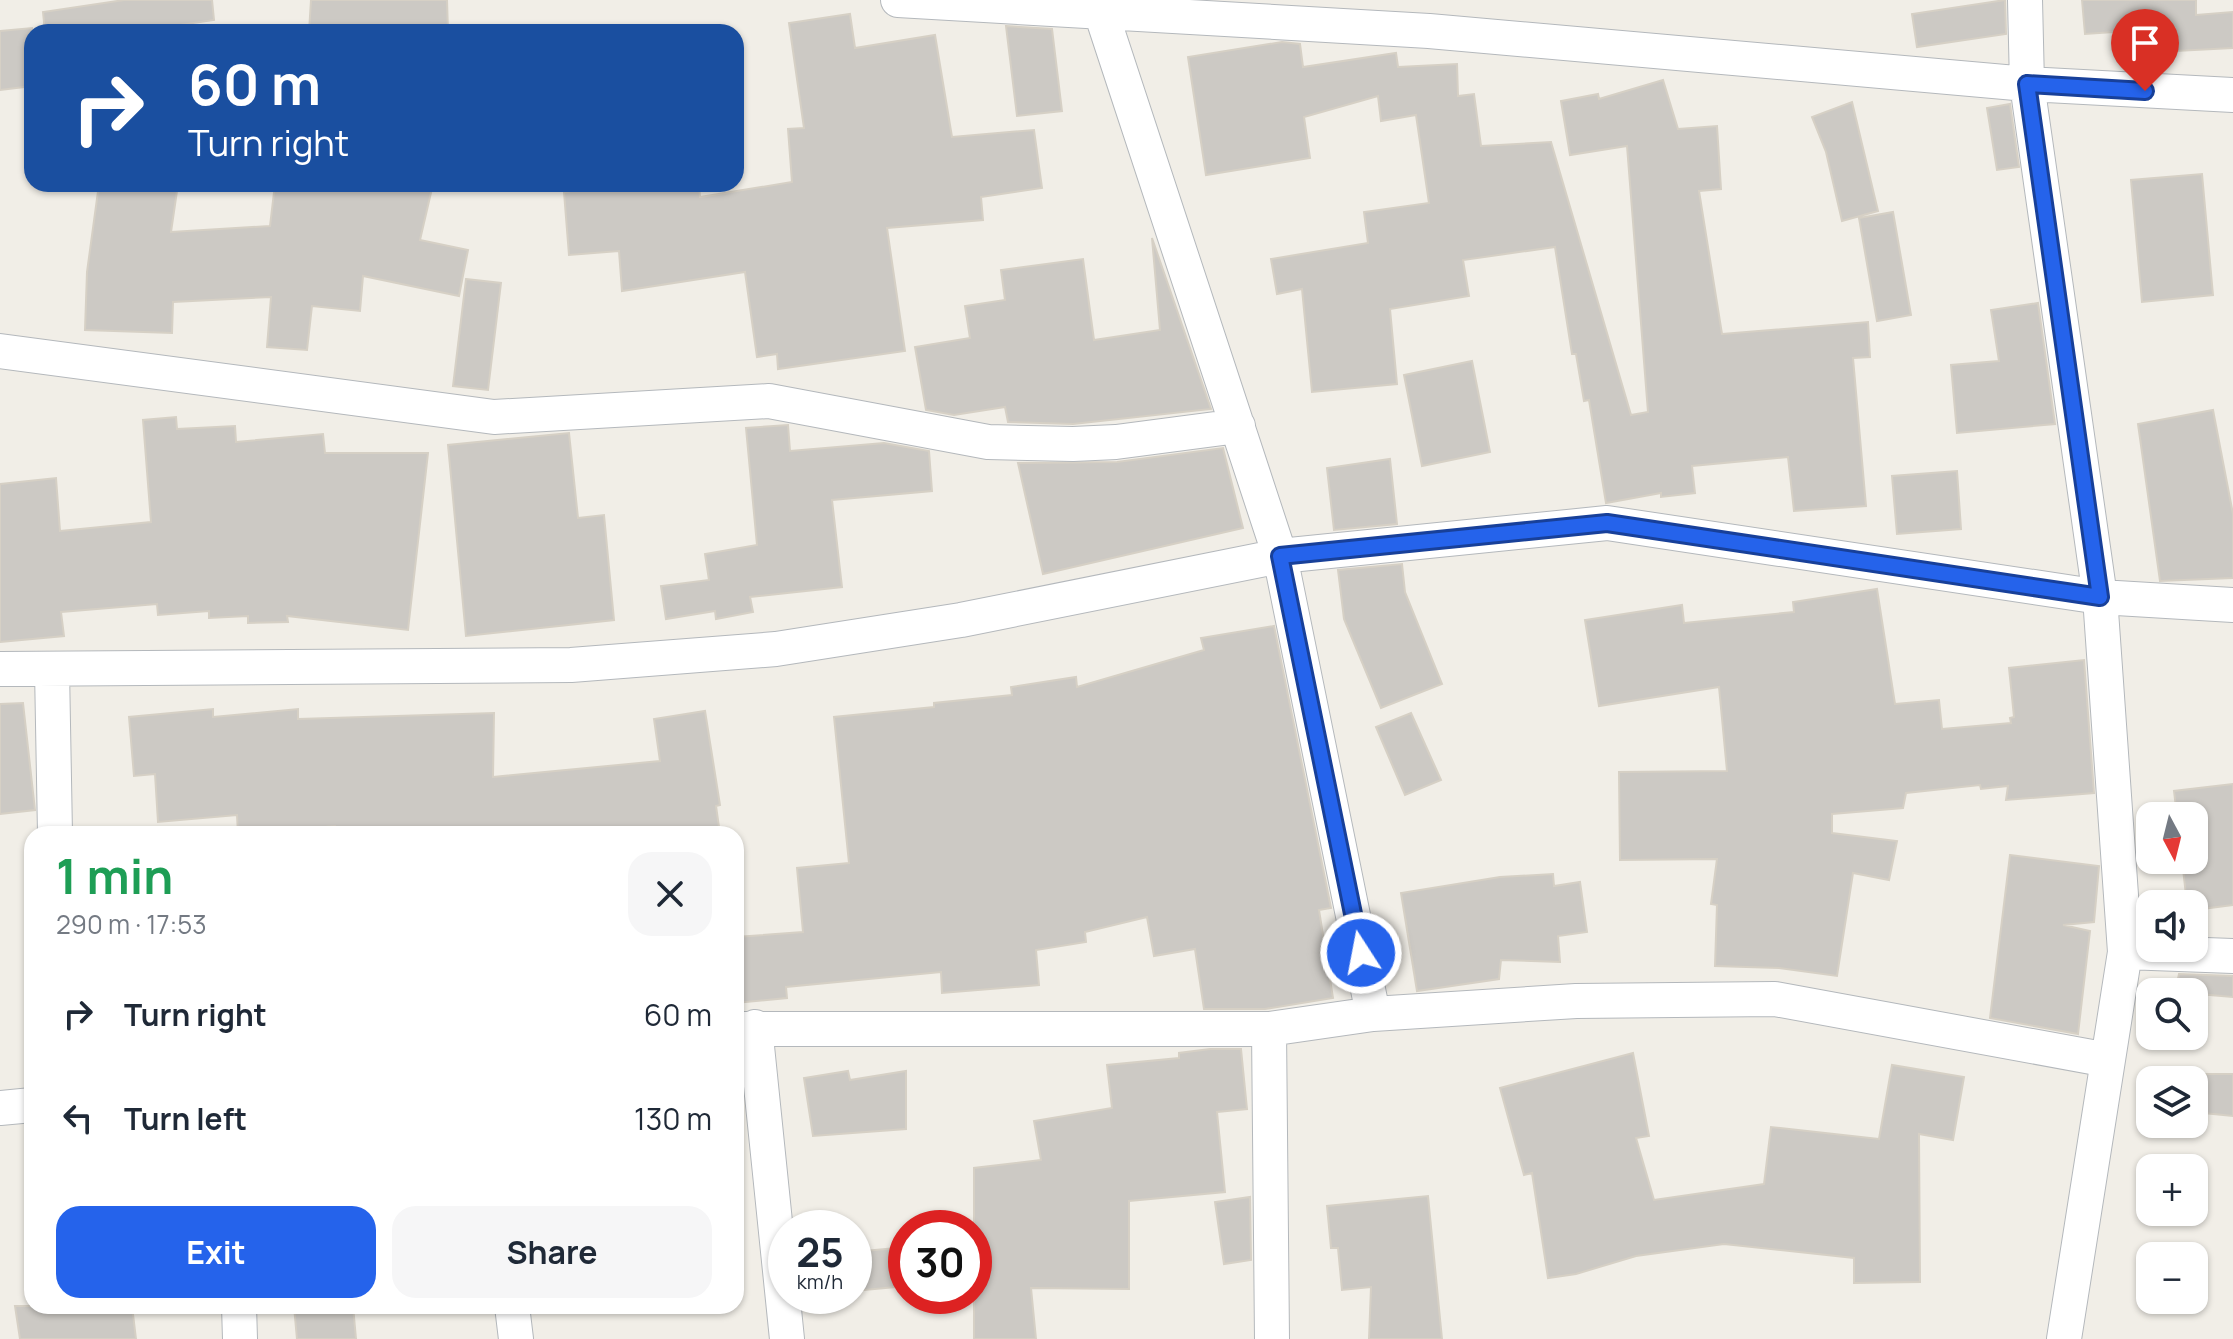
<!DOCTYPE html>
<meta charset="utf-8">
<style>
:root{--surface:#fff;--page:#f6f6f7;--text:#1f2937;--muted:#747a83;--accent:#2563eb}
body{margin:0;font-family:Manrope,sans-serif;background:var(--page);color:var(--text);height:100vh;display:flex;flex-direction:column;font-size:30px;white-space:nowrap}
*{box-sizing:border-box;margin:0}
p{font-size:26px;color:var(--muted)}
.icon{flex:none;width:44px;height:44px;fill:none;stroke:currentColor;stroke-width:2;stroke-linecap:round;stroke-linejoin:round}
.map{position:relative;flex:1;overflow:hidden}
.side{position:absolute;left:24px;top:826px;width:720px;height:488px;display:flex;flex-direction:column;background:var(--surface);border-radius:24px;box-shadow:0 2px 6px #0004}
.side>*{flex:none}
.guide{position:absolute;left:24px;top:24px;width:720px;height:168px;border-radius:24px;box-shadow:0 2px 6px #0004;background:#1a4fa0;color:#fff;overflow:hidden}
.needle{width:52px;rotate:173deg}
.fabs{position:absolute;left:2136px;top:802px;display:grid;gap:16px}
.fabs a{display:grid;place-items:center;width:72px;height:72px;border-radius:16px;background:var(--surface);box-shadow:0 2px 6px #0004;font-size:40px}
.speed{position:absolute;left:768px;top:1210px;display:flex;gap:16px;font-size:40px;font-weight:700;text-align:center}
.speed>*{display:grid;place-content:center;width:104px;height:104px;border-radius:50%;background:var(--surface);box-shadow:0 2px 6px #0004;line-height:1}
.speed small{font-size:20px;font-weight:400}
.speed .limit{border:12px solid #d22;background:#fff;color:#111}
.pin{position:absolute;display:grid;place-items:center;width:68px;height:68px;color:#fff;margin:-82px -34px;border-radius:50% 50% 50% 0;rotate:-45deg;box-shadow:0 0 8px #0007}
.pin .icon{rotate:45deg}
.me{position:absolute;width:88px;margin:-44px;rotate:349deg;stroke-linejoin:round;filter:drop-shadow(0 0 6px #0008)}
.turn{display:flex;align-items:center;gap:28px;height:168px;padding:0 32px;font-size:36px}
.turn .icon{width:104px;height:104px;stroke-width:2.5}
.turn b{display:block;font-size:56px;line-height:68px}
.round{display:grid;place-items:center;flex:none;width:84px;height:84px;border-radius:24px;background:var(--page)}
.summary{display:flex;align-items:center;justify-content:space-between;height:136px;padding:0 32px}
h1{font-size:48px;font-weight:700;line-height:60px;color:#1e9e55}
.cta{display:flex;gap:16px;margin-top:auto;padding:16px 32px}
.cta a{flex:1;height:92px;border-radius:24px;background:var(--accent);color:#fff;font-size:32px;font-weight:700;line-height:92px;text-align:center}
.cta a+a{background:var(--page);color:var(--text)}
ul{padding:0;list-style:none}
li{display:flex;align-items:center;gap:24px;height:104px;padding:0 32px}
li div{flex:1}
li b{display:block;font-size:30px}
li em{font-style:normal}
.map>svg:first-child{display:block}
.building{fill:#ccc9c4;stroke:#d6d0c5;stroke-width:2}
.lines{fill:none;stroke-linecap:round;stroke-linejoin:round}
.street-casing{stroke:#b4b8bc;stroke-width:36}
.street{stroke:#fff;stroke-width:34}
.route-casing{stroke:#184099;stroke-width:20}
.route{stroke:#2563eb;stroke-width:14}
</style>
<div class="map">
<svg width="2233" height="1339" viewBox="0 0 2233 1339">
<rect width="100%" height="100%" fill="#f1eee7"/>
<path class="building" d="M 124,0 L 212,0 L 214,20 L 133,32 L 45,32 L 43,12 Z
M 311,0 L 447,0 L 448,32 L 309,32 Z
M 2005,0 L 2006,34 L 1917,47 L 1912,14 Z
M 2082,0 L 2196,0 L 2196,15 L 2233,12 L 2233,48 L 2176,51 L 2175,28 L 2085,34 Z
M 850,14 L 855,48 L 935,35 L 952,137 L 1034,130 L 1042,188 L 981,197 L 983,220 L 887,228 L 905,351 L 778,369 L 777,354 L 757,357 L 745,272 L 622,291 L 619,251 L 569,255 L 564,192 L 619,184 L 699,184 L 700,197 L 792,182 L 788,129 L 804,128 L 789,23 Z
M 1006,26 L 1052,29 L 1062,111 L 1017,116 Z
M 32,28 L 32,86 L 0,90 L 0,31 Z
M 1282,42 L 1300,44 L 1303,67 L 1396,53 L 1398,67 L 1457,64 L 1458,96 L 1474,94 L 1481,146 L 1551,142 L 1631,415 L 1648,412 L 1627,146 L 1570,155 L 1561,101 L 1598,94 L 1599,99 L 1663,80 L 1678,129 L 1717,126 L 1721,189 L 1699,191 L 1722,334 L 1868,322 L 1870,357 L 1853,358 L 1866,506 L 1794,511 L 1788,457 L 1692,466 L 1695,493 L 1661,497 L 1661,493 L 1606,503 L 1589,400 L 1584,401 L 1576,354 L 1572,354 L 1555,247 L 1463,260 L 1469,296 L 1390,309 L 1397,384 L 1312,392 L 1302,289 L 1277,294 L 1271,259 L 1368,243 L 1364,212 L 1429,203 L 1416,115 L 1381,121 L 1378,96 L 1304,117 L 1310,158 L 1206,175 L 1188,57 Z
M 1852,102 L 1878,211 L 1842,221 L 1826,152 L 1812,117 Z
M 2010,104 L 2019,167 L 1997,170 L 1987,108 Z
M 2202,174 L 2213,295 L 2142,302 L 2131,180 Z
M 99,184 L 178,184 L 171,232 L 270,226 L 275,184 L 433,184 L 420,240 L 468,250 L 459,296 L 363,276 L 360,311 L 312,306 L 307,350 L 267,347 L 271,297 L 173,302 L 172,333 L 85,330 L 87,272 Z
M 1893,212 L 1911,315 L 1877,321 L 1859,218 Z
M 1152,238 L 1211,409 L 1073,424 L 1008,422 L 1005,407 L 954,415 L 926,410 L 915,347 L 970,338 L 965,306 L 1005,300 L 1001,270 L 1083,259 L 1094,340 L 1160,330 Z
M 466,279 L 501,283 L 488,390 L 453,386 Z
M 2038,303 L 2055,424 L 1957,433 L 1951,365 L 1999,361 L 1991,310 Z
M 1472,361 L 1490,452 L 1422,466 L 1404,375 Z
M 2213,410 L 2233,514 L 2233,578 L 2160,581 L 2138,424 Z
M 176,417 L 177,429 L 235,426 L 236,442 L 323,434 L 325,453 L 428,453 L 408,630 L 287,616 L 288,622 L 248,623 L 248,616 L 209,618 L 209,611 L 158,615 L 157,604 L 61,612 L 64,636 L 0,642 L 0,484 L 56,478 L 60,531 L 151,522 L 143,420 Z
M 788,425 L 790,451 L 884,443 L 929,451 L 932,491 L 832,500 L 842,587 L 750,597 L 753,612 L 716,619 L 715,611 L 666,619 L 661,586 L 709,580 L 705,554 L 757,545 L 746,428 Z
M 569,433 L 578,518 L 604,515 L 614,620 L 466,636 L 448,445 Z
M 1223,448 L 1243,528 L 1043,574 L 1018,463 L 1117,462 Z
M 1390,459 L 1397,524 L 1334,530 L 1327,468 Z
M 1957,471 L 1961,529 L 1897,534 L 1892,476 Z
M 1402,564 L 1405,592 L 1442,684 L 1381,708 L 1344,619 L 1338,570 Z
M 1877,589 L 1895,704 L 1939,700 L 1942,729 L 2011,723 L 2010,718 L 2014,717 L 2009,668 L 2084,660 L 2094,793 L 2006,800 L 2008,786 L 1981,789 L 1980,785 L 1906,793 L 1903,808 L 1832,814 L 1832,833 L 1897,841 L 1889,880 L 1853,873 L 1837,976 L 1779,968 L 1715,966 L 1717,905 L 1711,904 L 1717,859 L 1620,860 L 1619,772 L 1727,771 L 1719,687 L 1599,706 L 1585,620 L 1682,605 L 1684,623 L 1794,612 L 1793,602 Z
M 1274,626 L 1331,908 L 1319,910 L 1333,998 L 1265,1009 L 1204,1009 L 1195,949 L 1154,956 L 1147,917 L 1085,932 L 1086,942 L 1036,950 L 1039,985 L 942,993 L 941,972 L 786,987 L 787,998 L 736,1003 L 736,937 L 803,932 L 797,868 L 849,863 L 834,717 L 934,707 L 934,703 L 1012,695 L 1011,687 L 1076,677 L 1077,687 L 1204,650 L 1201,638 Z
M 23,703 L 35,810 L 0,814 L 0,704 Z
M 213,709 L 213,717 L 298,709 L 298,719 L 494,713 L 493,777 L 660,761 L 654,719 L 705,711 L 720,805 L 716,806 L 720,834 L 336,834 L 335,826 L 238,834 L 237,815 L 158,822 L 155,774 L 134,776 L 129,717 Z
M 1411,713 L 1441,780 L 1405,795 L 1376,727 Z
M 2233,784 L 2233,905 L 2194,910 L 2194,904 L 2187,904 L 2182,860 L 2194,860 L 2194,816 L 2177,816 L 2174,791 Z
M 2010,855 L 2099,866 L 2094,922 L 2063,925 L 2090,931 L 2078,1034 L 1990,1018 Z
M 1553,874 L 1554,886 L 1580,882 L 1587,932 L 1558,936 L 1560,962 L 1501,960 L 1499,979 L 1417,991 L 1401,893 L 1500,877 Z
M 2179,974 L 2233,976 L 2233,997 L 2175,992 Z
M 1241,1049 L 1247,1109 L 1217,1112 L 1225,1192 L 1129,1201 L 1129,1289 L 1031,1288 L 1036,1339 L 974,1339 L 974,1168 L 1041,1160 L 1034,1121 L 1112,1108 L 1107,1065 L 1179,1058 L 1179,1053 L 1210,1049 Z
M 1633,1053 L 1649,1136 L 1636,1138 L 1654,1200 L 1764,1184 L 1771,1127 L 1879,1139 L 1892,1065 L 1964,1077 L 1953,1140 L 1919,1134 L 1920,1282 L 1854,1283 L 1854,1258 L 1724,1244 L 1636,1256 L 1576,1274 L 1548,1278 L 1532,1173 L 1524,1175 L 1500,1088 Z
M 848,1071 L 850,1080 L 906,1071 L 906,1129 L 813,1136 L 804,1078 Z
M 2194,1074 L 2233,1074 L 2233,1116 L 2194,1112 Z
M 1428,1196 L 1442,1339 L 1369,1339 L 1371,1287 L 1342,1290 L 1338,1248 L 1331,1248 L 1327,1206 Z
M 1250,1197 L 1251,1260 L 1224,1264 L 1215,1202 Z
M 906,1247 L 906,1286 L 854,1291 L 854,1252 Z
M 15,1306 L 132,1306 L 136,1339 L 20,1339 Z
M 294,1306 L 353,1306 L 356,1339 L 297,1339 Z"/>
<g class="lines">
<g class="street-casing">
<path id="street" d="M 898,0 L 1429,31 L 2027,84 L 2233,95
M 1097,0 L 1280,556 L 1373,1014
M 2025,0 L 2027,84 L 2100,597 L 2125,952 L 2064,1339
M 0,351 L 494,417 L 769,401 L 988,442 L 1073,444 L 1116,442 L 1238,426
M 0,669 L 571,665 L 776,649 L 961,620 L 1280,556 L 1607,523 L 2100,597 L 2233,605
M 52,669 L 55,834
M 2125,952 L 2233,956
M 755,1027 L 787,1339
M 736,1029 L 1269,1029 L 1373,1014 L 1576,1001 L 1775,999 L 2108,1060
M 1269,1029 L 1272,1339
M 0,1108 L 32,1105
M 239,1306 L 240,1339
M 512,1306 L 516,1339"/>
</g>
<use href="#street" class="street"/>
</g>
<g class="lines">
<g class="route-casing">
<path id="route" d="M 1361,953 L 1280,556 L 1607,523 L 2100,597 L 2027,84 L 2145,91"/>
</g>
<use href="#route" class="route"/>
</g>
</svg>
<div class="fabs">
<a><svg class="needle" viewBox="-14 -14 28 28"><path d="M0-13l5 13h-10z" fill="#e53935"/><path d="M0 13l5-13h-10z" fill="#747a83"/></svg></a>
<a><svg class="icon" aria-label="sound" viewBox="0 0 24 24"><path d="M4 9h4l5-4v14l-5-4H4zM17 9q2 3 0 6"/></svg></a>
<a><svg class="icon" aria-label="search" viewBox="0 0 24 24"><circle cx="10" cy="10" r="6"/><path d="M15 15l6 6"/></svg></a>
<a><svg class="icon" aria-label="layers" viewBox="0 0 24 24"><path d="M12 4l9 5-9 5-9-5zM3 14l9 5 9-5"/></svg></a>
<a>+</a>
<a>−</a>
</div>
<div class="speed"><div>25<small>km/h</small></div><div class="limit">30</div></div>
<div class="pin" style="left:2145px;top:91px;background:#d93025"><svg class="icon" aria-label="arrive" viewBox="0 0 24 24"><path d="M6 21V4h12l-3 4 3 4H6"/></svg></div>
<svg class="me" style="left:1361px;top:953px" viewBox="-20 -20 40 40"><circle r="17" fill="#2563eb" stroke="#fff" stroke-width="3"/><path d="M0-11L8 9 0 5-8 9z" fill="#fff"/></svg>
<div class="guide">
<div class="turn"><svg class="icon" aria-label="right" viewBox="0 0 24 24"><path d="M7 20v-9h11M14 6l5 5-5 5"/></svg><div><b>60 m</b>Turn right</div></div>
</div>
<section class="side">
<div class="summary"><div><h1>1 min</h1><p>290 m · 17:53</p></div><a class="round"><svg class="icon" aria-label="close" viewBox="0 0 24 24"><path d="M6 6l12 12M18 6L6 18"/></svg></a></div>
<ul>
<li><svg class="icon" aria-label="right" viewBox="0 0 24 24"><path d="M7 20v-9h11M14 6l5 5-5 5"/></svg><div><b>Turn right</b></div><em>60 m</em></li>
<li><svg class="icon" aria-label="left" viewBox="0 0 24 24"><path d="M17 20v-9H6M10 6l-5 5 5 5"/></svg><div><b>Turn left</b></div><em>130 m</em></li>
</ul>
<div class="cta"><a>Exit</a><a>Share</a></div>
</section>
</div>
